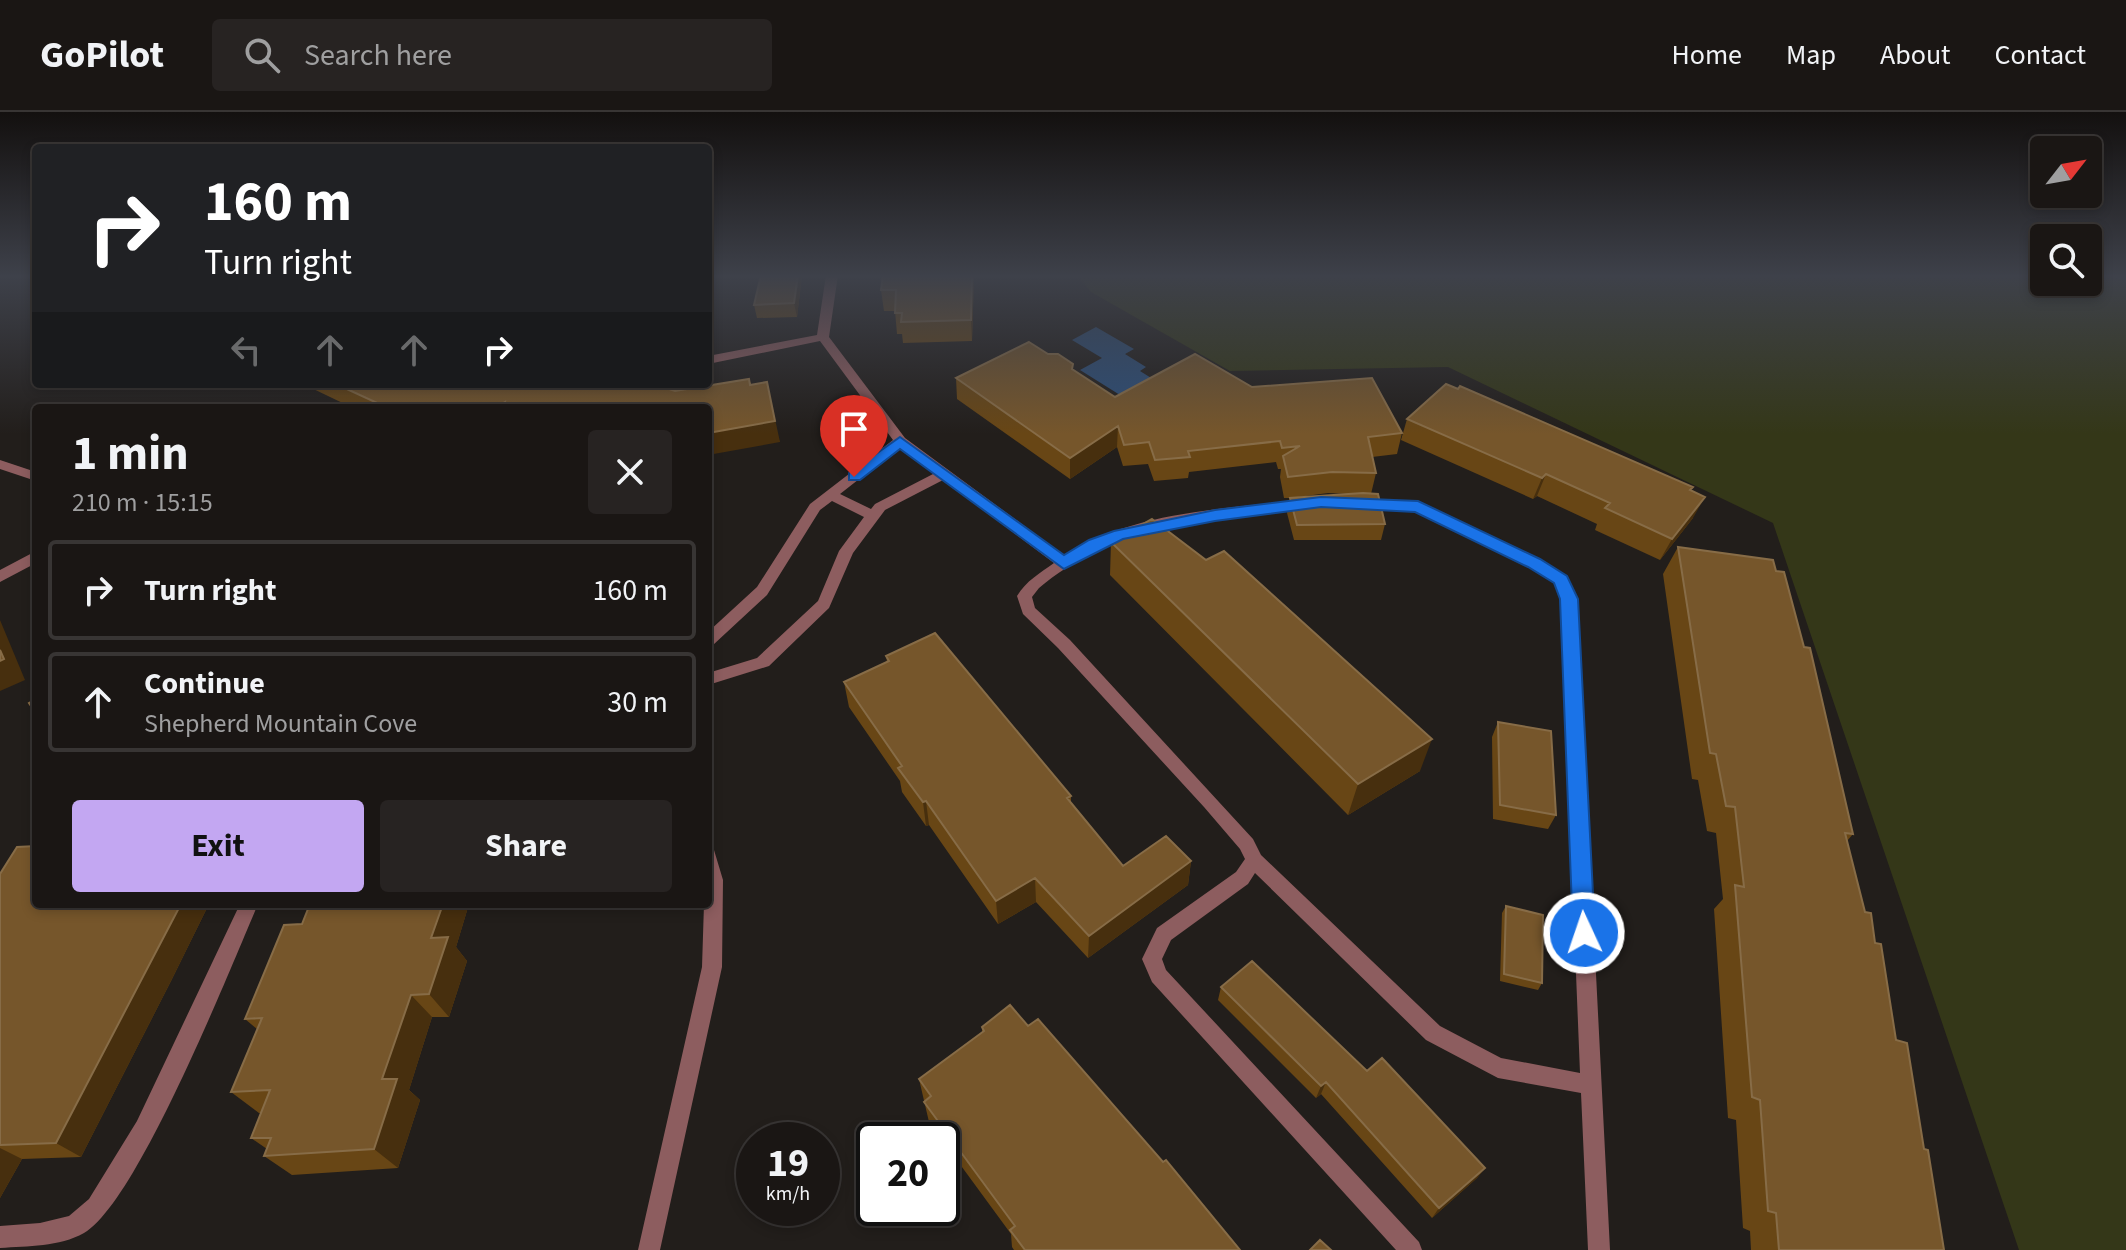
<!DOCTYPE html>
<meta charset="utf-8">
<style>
:root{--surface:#1a1614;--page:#272322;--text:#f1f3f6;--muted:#9f9fa0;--line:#383534;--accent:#c3a7f2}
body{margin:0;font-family:"Source Sans 3",sans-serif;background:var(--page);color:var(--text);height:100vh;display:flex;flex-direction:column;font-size:30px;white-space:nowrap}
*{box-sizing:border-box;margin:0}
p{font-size:26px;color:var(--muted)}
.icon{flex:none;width:44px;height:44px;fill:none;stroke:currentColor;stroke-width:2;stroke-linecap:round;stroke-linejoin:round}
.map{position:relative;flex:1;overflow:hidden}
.sheet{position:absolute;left:32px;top:292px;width:680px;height:504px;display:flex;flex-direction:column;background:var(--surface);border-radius:8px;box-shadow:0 4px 12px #0003,0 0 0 2px var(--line)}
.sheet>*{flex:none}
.hud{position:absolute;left:32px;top:32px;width:680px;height:244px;border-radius:8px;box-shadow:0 4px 12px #0003,0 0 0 2px var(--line);background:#202124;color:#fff;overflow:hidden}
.needle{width:52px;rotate:59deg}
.fabs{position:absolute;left:2030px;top:24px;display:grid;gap:16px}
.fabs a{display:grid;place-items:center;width:72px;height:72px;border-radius:8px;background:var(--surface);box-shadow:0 4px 12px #0003,0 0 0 2px var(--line);font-size:40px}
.speed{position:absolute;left:736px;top:1010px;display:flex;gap:16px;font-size:40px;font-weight:700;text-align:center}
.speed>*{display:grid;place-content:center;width:104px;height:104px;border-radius:50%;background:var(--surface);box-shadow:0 4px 12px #0003,0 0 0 2px var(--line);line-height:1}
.speed small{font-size:20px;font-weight:400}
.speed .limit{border:4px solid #111;border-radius:12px;background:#fff;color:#111}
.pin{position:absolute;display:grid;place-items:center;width:68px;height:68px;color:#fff;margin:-82px -34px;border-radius:50% 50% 50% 0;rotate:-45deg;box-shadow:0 0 8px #0007}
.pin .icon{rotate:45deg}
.me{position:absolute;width:88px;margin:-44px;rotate:357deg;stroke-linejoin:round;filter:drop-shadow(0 0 6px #0008)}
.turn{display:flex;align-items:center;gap:28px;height:168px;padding:0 40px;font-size:36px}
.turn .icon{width:104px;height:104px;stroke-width:2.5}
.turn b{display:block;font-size:56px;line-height:68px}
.lanes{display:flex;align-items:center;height:76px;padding:0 40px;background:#0003;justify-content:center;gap:40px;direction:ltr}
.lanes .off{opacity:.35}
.round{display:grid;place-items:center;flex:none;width:84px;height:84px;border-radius:8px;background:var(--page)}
.summary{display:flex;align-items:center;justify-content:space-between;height:136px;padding:0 40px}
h1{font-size:48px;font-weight:700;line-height:60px}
.action{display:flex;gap:16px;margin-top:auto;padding:16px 40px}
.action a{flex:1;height:92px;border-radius:8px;background:var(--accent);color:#111;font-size:32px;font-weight:700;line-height:92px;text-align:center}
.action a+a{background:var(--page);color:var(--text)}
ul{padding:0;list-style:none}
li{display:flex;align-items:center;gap:24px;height:100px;margin:0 16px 12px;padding:0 24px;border:4px solid var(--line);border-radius:8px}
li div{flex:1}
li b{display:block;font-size:30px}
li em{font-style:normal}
header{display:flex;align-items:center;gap:48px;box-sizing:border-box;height:112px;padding:0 40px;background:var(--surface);border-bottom:2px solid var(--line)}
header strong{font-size:38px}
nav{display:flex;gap:44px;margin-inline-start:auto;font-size:28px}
.search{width:560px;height:72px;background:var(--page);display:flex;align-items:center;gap:20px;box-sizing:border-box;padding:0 28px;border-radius:8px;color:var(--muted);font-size:30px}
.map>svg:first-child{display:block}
.green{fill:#343718}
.water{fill:#2d4e78}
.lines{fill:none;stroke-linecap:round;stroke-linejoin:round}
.stream{fill:#2d4e78;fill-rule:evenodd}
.service{fill:#8d5d5f;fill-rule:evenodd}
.minor{fill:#8d5d5f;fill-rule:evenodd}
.wall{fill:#684615;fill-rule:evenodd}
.shaded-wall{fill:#472f0e}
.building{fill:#76562b;stroke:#876c47;stroke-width:2}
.route{fill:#1a73e8;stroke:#114b97;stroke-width:2}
</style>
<header>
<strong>GoPilot</strong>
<div class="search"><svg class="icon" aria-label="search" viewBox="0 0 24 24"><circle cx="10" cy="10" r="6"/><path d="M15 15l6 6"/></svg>Search here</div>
<nav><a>Home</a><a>Map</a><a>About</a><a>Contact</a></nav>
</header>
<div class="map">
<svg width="2126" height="1138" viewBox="0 0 2126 1138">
<rect width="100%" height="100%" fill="#221e1b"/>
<path class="green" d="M 1077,163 L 2044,163 L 2044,170 L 2088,170 L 2088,163 L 2126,163 L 2126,1138 L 2019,1138 L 1773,411 L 1448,255 L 1230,259 L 1091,180 Z"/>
<path class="water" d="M 1096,215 L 1134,237 L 1125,242 L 1146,255 L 1140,259 L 1164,274 L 1120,283 L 1080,258 L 1102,246 L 1072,228 Z"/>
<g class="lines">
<path class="stream" d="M 2108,163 L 2126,163 L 2126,168 L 2110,165 Z"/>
<path class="service" d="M 826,163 L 838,163 L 829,225 L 905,326 L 1065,444 C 1122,406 1196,399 1263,392 C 1279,391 1297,386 1313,389 L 1315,392 L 1308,397 C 1209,407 1120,409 1039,476 L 1032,485 L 1035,496 L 1070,528 L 1253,727 L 1261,743 L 1440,914 L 1501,946 L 1580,961 L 1561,487 L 1555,471 L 1529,455 L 1415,399 L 1359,395 L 1352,390 L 1359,385 L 1423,392 L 1539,447 L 1566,464 L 1577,487 L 1610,1138 L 1588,1138 L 1581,981 L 1498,966 L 1426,928 L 1255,761 L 1248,772 L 1171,828 L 1162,847 L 1166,858 L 1419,1130 L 1422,1138 L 1396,1138 L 1152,870 L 1142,847 L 1157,816 L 1236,760 L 1245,747 L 1240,737 L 1204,695 L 1058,536 L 1023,502 L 1017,484 C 1026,469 1040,461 1054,451 L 943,368 L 885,398 L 853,441 L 829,496 L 769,554 L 708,573 L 708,561 L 757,546 L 818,489 L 839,439 L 864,405 L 832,389 L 820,398 L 767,483 L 713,533 L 708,535 L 708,520 L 757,475 L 810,392 L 893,328 L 820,229 L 708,252 L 708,244 L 817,223 ZM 900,335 L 935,361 L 875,392 L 871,397 L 840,382 Z
M 36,439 L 36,451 L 0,470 L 0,458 Z
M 240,792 L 258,792 C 230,857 137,1091 84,1121 C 59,1135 28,1134 0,1136 L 0,1114 L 40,1111 L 69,1104 L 89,1087 L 137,1009 Z"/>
<path class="minor" d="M 0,348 L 36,360 L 36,369 L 0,357 Z
M 708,735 L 714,738 L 723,768 L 722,855 L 660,1138 L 638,1138 L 702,855 L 704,792 L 708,792 Z"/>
</g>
<path class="wall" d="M 761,163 L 802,163 L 797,205 L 757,206 L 754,193 Z
M 883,163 L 974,163 L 972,229 L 903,231 L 902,222 L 897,222 L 895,199 L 884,199 L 881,178 Z
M 1048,242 L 1073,252 L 1073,258 L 1115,285 L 1252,275 L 1402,321 L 1397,342 L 1372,345 L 1376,361 L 1371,382 L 1385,412 L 1381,428 L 1294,428 L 1287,401 L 1290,386 L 1284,386 L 1280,365 L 1281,357 L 1278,357 L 1276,350 L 1189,360 L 1188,366 L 1154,369 L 1148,352 L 1123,354 L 1117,335 L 1070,367 L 957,287 L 956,266 ZM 1328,381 L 1349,382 L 1291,386 Z
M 749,267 L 751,272 L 780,330 L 708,296 L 353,296 L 303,272 L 502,272 L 506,273 L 675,279 Z
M 1407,307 L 1691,379 L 1693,406 L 1660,448 L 1595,418 L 1597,412 L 1537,384 L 1533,387 L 1401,328 Z
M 1111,430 L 1420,659 L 1348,703 L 1110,463 Z
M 1678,435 L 1853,722 L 1847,729 L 1865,800 L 1875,831 L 1896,928 L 1924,1037 L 1944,1138 L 1751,1138 L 1750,1119 L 1743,1116 L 1736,1008 L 1728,1006 L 1714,797 L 1723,787 L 1716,721 L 1707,719 L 1698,668 L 1692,667 L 1663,462 Z
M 886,544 L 1071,684 L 1071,691 L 1123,754 L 1191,749 L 1188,773 L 1088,846 L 1036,790 L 998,812 L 929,713 L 926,714 L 902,680 L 900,669 L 849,595 L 844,570 L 887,550 Z
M 1498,610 L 1556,703 L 1548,717 L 1493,707 L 1492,625 Z
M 0,762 L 36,792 L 209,792 L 171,869 L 81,1045 L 22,1047 L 0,1086 Z
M 310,792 L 469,792 L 456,835 L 467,849 L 449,905 L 432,905 L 409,978 L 420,988 L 398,1056 L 292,1063 L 264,1044 L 267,1037 L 251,1026 L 261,1001 L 259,1001 L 231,980 L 257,917 L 245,907 L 302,812 Z
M 1506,794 L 1542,871 L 1538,878 L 1500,869 L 1502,801 Z
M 1221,875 L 1367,959 L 1485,1056 L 1477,1066 L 1432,1106 L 1321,982 L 1316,986 L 1218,888 Z
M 1028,914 L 1240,1138 L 1014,1138 L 1012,1135 L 1011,1122 L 929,1010 L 919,967 L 982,920 L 982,915 Z"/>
<path class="shaded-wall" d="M 798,163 L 802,163 L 797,205 L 794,191 Z
M 972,163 L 974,163 L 972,229 L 971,208 Z
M 767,270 L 780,330 L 708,343 L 708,321 Z
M 1118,314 L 1117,335 L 1070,367 L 1070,346 Z
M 1546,362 L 1537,384 L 1533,387 L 1542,366 Z
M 1705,385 L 1693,406 L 1660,448 L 1672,427 Z
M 0,508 L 25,568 L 0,579 Z
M 1432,627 L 1420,659 L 1348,703 L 1358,672 Z
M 926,689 L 929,713 L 926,714 L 923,690 Z
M 1191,749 L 1188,773 L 1088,846 L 1089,824 Z
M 1035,766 L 1036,790 L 998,812 L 996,789 Z
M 181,792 L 209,792 L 171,869 L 81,1045 L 56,1031 Z
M 443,792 L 469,792 L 456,835 L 467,849 L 449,905 L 429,882 L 431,826 Z
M 411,883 L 432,905 L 409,978 L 420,988 L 398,1056 L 374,1037 L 382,967 Z
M 1326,970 L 1321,982 L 1316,986 L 1321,974 Z
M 0,1036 L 22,1047 L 0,1086 Z
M 1485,1056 L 1477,1066 L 1432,1106 L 1439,1096 Z"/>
<path class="building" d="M 761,163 L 798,163 L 794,191 L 754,193 Z
M 883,163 L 972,163 L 971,208 L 901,210 L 902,201 L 895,201 L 896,178 L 881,178 Z
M 1029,230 L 1048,242 L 1058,242 L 1073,252 L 1072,257 L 1115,285 L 1195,242 L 1252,275 L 1372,266 L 1402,321 L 1368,325 L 1376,361 L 1332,360 L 1288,365 L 1283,344 L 1300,334 L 1282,336 L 1280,329 L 1188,339 L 1190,345 L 1155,348 L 1149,330 L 1124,333 L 1118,314 L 1070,346 L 956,266 Z
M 749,267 L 750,273 L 767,270 L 775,309 L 708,321 L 708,296 L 504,296 L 505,290 L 495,296 L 388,296 L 336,272 L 502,272 L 506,273 L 506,272 L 654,272 L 675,279 Z
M 1446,272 L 1458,277 L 1460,274 L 1693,375 L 1690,378 L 1705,385 L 1672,427 L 1605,396 L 1610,391 L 1546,362 L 1542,366 L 1407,307 Z
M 1363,381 L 1378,382 L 1385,412 L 1297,413 L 1290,386 Z
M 1152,407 L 1206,448 L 1224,439 L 1432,627 L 1358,672 L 1111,430 Z
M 1678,435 L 1773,448 L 1776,459 L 1784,460 L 1804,535 L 1810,536 L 1853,722 L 1845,721 L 1865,800 L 1871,801 L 1875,831 L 1881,832 L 1896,928 L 1907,931 L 1924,1037 L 1928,1038 L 1944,1138 L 1779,1138 L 1776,1101 L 1768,1099 L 1760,988 L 1752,985 L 1735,773 L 1744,775 L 1735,695 L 1726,694 L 1716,642 L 1710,641 Z
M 935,521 L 1071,684 L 1067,686 L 1123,754 L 1166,724 L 1191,749 L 1089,824 L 1035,766 L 996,789 L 926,689 L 923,690 L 898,656 L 902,654 L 844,570 L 889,549 L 886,544 Z
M 0,538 L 4,547 L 0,549 Z
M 36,587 L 36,601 L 29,591 Z
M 1498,610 L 1551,619 L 1556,703 L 1500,693 Z
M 36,734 L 36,792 L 181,792 L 56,1031 L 0,1033 L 0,762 L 17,735 Z
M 310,792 L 443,792 L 431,826 L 448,825 L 429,882 L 411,883 L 382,967 L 397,967 L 374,1037 L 264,1044 L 271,1026 L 251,1026 L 270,978 L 231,980 L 262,906 L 245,907 L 284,813 L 302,812 Z
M 1506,794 L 1543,803 L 1542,871 L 1504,862 Z
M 1252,849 L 1367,959 L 1382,946 L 1485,1056 L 1439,1096 L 1326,970 L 1321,974 L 1221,875 Z
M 1010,893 L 1028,914 L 1038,907 L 1163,1050 L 1166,1048 L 1240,1138 L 1025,1138 L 1010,1118 L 1015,1114 L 924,990 L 931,984 L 919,967 L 984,919 L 982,915 Z
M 1320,1128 L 1331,1138 L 1310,1138 Z"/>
<linearGradient id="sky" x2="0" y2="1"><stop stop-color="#13100f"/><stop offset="0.51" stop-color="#3e414a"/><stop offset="1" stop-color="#3e414a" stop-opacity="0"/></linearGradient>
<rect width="2126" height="322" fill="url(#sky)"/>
<path class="route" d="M 900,325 L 1064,443 L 1089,428 L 1114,419 L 1215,398 L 1321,385 L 1418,389 L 1540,447 L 1567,464 L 1578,487 L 1595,821 L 1592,828 L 1584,831 L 1576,828 L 1573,821 L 1560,487 L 1554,471 L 1528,455 L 1415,400 L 1321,395 L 1215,409 L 1123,427 L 1064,457 L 900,337 L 860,368 L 849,368 L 849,361 Z"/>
</svg>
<div class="fabs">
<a><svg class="needle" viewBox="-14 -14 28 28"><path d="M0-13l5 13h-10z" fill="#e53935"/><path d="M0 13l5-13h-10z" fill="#9f9fa0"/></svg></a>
<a><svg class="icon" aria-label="search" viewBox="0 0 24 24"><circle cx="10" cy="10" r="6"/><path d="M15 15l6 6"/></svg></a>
</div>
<div class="speed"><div>19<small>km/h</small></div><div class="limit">20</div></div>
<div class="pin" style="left:854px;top:365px;background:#d93025"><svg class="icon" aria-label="arrive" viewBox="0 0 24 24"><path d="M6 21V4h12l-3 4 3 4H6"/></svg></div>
<svg class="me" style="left:1584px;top:821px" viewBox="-20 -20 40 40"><circle r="17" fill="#1a73e8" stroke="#fff" stroke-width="3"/><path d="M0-11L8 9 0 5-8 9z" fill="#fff"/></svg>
<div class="hud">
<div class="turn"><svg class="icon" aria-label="right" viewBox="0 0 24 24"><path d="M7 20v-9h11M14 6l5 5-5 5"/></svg><div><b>160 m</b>Turn right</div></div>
<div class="lanes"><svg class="icon off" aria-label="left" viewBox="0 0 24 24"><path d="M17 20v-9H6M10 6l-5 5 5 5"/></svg><svg class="icon off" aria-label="ahead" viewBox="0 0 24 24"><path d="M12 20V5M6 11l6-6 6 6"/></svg><svg class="icon off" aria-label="ahead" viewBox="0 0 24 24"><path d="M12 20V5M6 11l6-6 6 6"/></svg><svg class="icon" aria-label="right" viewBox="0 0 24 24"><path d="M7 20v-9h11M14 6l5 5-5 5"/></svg></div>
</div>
<section class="sheet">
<div class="summary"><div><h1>1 min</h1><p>210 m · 15:15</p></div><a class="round"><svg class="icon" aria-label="close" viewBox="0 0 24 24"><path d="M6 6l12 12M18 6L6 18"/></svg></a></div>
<ul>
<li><svg class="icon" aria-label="right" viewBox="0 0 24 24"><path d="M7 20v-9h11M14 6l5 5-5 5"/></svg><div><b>Turn right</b></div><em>160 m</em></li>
<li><svg class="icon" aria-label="ahead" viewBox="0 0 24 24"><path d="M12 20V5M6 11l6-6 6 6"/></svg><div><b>Continue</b><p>Shepherd Mountain Cove</p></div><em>30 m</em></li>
</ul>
<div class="action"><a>Exit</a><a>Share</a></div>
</section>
</div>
